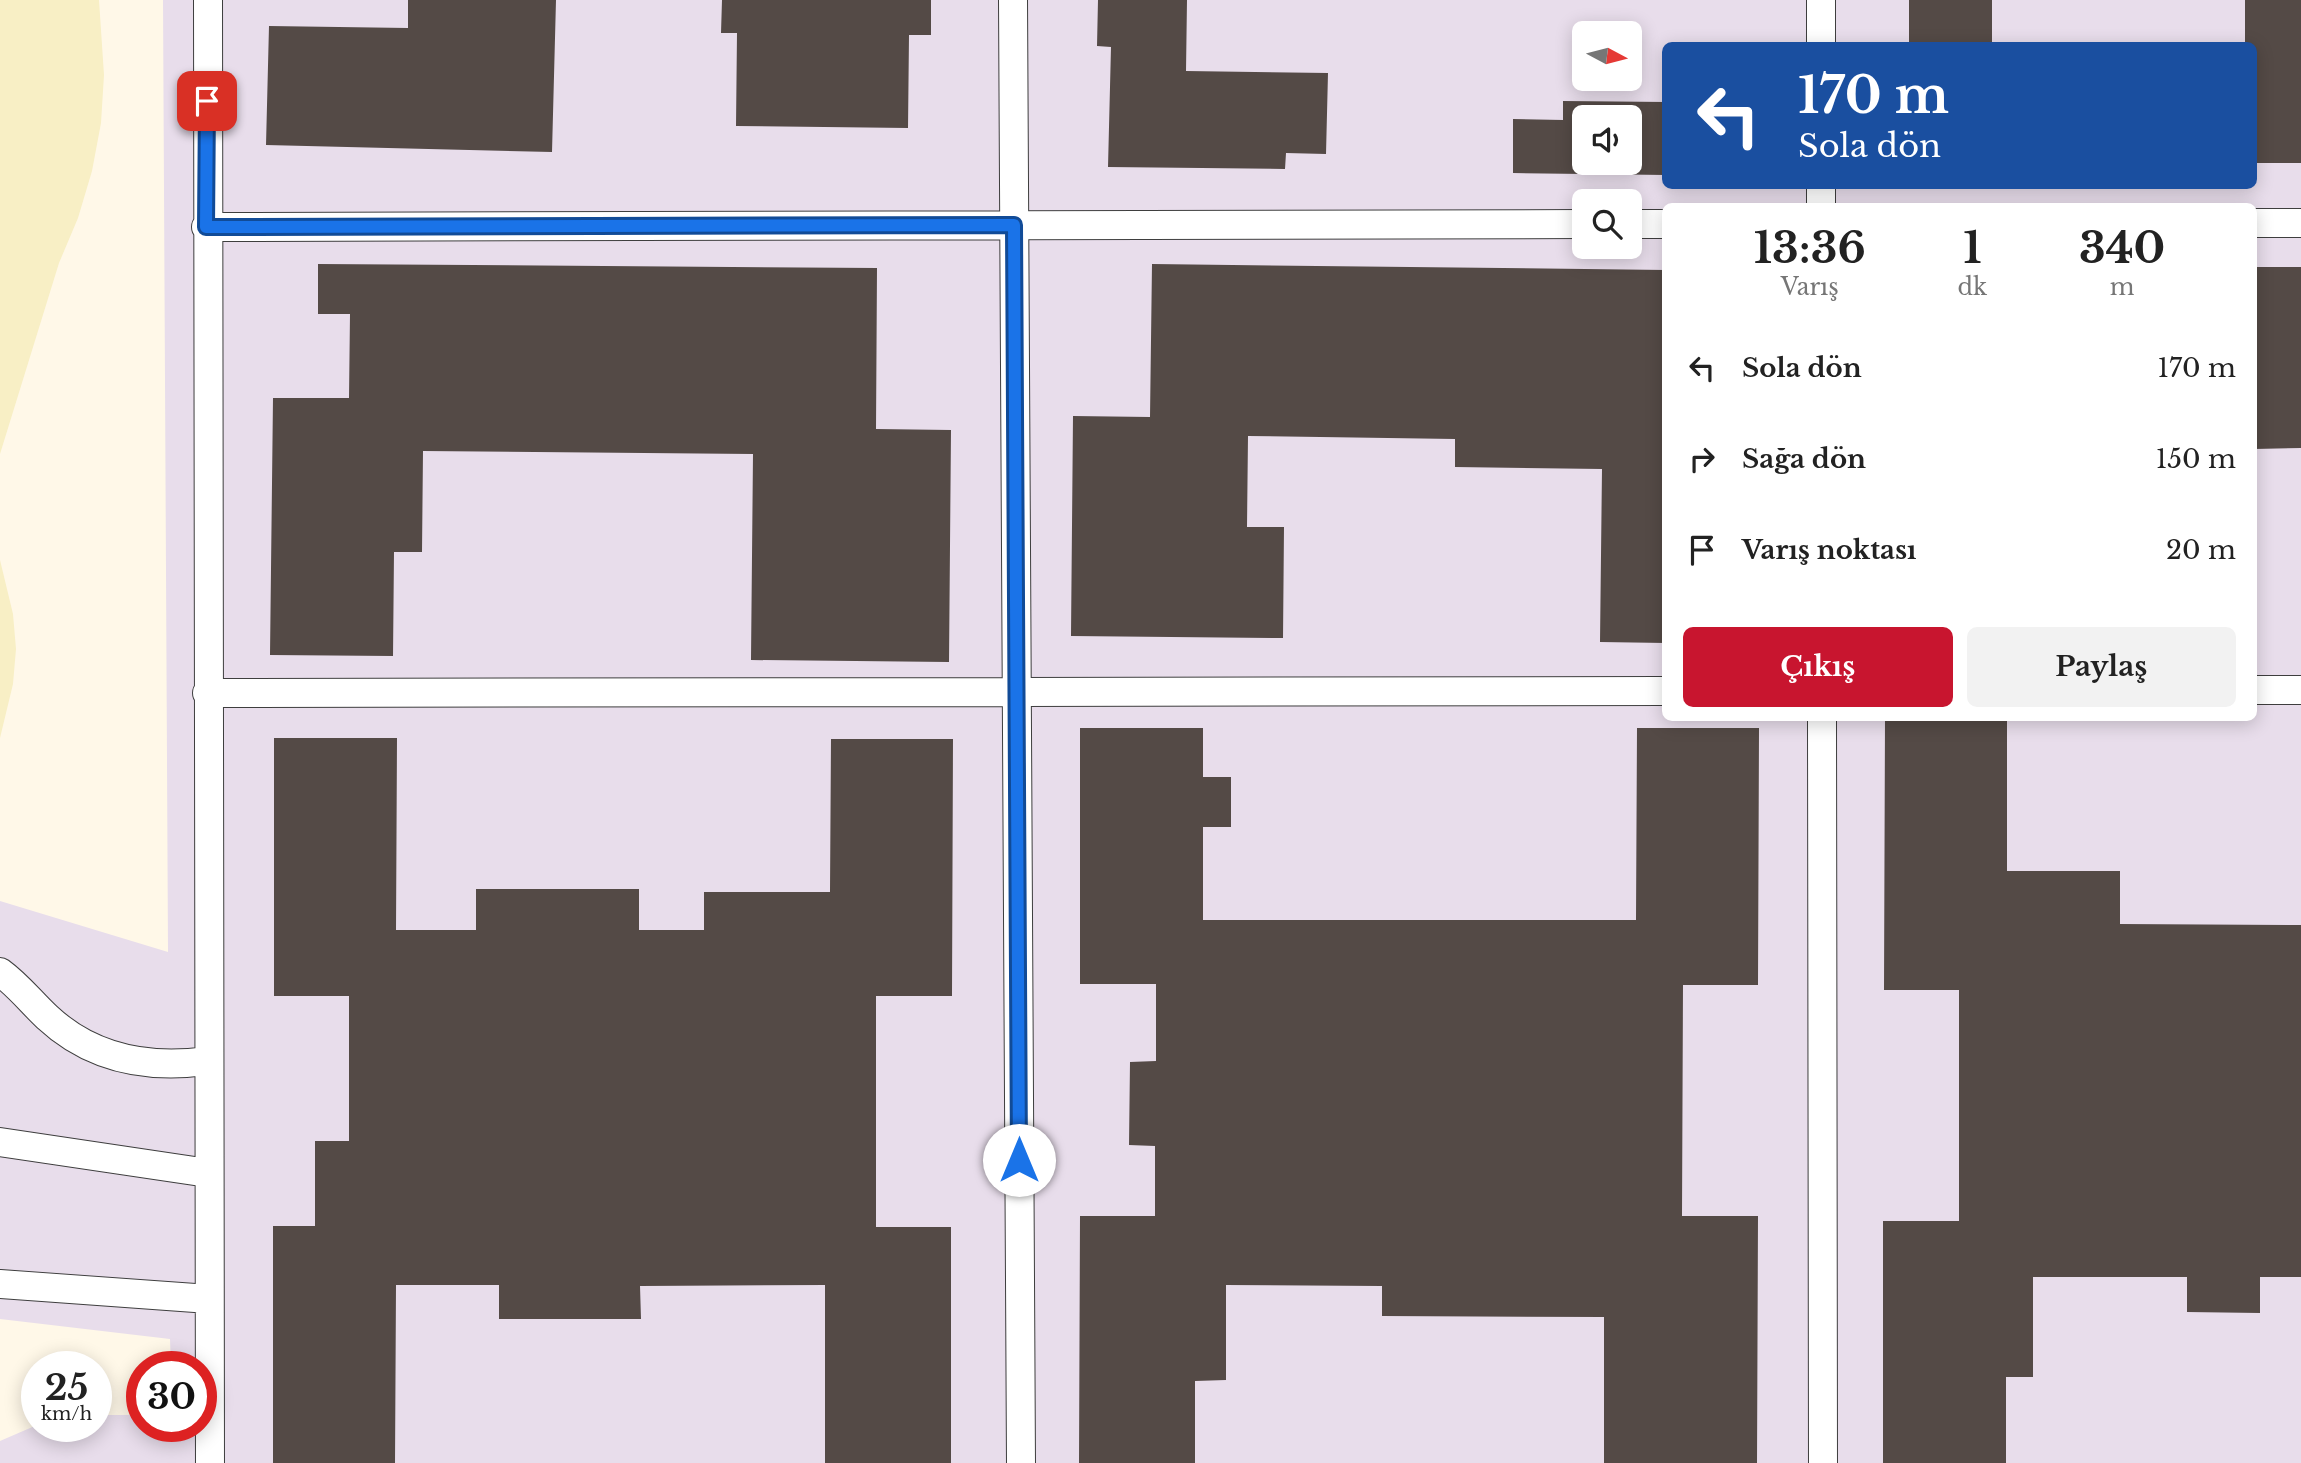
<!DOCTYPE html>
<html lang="tr">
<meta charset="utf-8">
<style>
:root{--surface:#fff;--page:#f2f2f2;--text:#222;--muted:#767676;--accent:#c8152f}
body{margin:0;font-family:"Libre Baskerville",serif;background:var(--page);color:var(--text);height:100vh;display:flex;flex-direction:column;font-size:26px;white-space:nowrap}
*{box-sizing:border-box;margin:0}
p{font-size:23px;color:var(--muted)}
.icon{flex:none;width:38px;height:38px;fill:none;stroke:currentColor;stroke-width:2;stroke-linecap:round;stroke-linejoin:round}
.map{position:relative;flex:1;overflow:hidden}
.details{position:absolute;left:1662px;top:203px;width:595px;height:518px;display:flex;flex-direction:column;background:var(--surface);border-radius:10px;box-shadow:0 4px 18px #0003}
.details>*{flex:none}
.hud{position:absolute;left:1662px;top:42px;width:595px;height:147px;border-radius:10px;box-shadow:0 4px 18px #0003;background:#1a4fa0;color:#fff;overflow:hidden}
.needle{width:46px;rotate:97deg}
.fabs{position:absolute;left:1572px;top:21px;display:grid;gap:14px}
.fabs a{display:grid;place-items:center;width:70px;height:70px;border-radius:10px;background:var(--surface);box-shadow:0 4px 18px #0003;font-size:35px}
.speed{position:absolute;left:21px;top:1351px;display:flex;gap:14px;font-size:35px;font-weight:700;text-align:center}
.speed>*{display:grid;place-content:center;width:91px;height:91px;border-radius:50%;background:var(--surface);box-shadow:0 4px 18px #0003;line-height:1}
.speed small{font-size:18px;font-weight:400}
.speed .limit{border:10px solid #d22;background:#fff;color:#111}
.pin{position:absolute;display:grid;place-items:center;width:60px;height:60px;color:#fff;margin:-30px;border-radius:14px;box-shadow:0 4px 10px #0006}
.me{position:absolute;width:77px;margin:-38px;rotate:0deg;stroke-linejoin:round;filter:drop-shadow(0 0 5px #0008)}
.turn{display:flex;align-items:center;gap:24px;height:147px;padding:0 21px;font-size:32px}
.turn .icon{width:91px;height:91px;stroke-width:2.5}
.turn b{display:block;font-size:49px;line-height:60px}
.eta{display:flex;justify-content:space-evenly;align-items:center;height:119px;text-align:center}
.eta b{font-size:42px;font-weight:800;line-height:49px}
.action{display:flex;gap:14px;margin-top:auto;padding:14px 21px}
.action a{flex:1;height:80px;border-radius:10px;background:var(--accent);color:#fff;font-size:28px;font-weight:800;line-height:80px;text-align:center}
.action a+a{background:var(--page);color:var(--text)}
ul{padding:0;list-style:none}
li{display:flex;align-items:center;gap:21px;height:91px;padding:0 21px}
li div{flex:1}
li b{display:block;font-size:26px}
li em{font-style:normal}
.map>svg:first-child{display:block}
.industrial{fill:#e8ddeb;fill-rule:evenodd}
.farmland{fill:#f8efc5}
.building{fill:#544a46;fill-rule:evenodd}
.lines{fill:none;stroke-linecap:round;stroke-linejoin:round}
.street-casing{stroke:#3e3e3e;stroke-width:30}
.street{stroke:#fff;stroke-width:28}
.route-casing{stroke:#114b97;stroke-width:18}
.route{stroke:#1a73e8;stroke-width:12}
</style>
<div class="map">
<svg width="2301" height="1463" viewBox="0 0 2301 1463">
<rect width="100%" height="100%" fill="#fff8e8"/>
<path class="industrial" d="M 163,0 L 2301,0 L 2301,1463 L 0,1463 L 0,1441 L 37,1425 L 96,1426 L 96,1415 L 142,1415 L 142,1426 L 201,1426 L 201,1367 L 171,1367 L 170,1339 L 0,1319 L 0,901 L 168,952 ZM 1584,33 L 1629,33 L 1629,79 L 1584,79 ZM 1666,46 L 2254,46 L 2254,186 L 1666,186 ZM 1584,117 L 1629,117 L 1629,163 L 1584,163 ZM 1584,201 L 1629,201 L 1629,247 L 1584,247 ZM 1666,206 L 2254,206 L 2254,718 L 1666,718 Z"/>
<path class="farmland" d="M 0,0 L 99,0 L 104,75 L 101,123 L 92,171 L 78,218 L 59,263 L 0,454 Z
M 0,560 L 13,614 L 16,649 L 13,684 L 0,738 Z"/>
<path class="building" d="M 408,0 L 556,0 L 552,152 L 266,145 L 269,26 L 408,28 Z
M 722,0 L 931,0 L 931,35 L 909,35 L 908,128 L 736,126 L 737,33 L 721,33 Z
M 1098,0 L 1187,0 L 1186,71 L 1328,73 L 1326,154 L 1286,153 L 1285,169 L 1108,167 L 1111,47 L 1097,46 Z
M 1909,0 L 1992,0 L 1992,45 L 1909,45 Z
M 2245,0 L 2301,0 L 2301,163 L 2254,163 L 2254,46 L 2245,46 Z
M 1563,101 L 1666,102 L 1666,175 L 1513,173 L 1513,119 L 1563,120 ZM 1584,117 L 1629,117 L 1629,163 L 1584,163 Z
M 318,264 L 877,268 L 876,429 L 951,430 L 949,662 L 751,660 L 753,454 L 423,451 L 422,552 L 394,552 L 393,656 L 270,655 L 273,398 L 349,398 L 350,314 L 318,314 Z
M 1152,264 L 1666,270 L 1666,643 L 1600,642 L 1602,469 L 1455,467 L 1455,439 L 1248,436 L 1247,527 L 1284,527 L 1283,638 L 1071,636 L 1073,416 L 1150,417 Z
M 2254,267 L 2301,267 L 2301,448 L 2254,449 Z
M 1885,718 L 2007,718 L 2007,871 L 2120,871 L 2120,924 L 2301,925 L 2301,1277 L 2260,1277 L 2260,1313 L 2187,1312 L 2187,1277 L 2033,1277 L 2033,1377 L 2006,1377 L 2006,1463 L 1883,1463 L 1883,1221 L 1959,1221 L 1959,990 L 1884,990 Z
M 1080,728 L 1203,728 L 1203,777 L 1231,777 L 1231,827 L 1203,827 L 1203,920 L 1636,920 L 1637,728 L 1759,728 L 1758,985 L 1683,985 L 1682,1216 L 1758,1216 L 1757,1463 L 1604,1463 L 1604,1317 L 1382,1316 L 1382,1286 L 1226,1285 L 1226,1380 L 1195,1381 L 1195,1463 L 1079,1463 L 1080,1216 L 1155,1216 L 1155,1146 L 1129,1145 L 1130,1062 L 1156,1061 L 1156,984 L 1080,984 Z
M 274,738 L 397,738 L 396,930 L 476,930 L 476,889 L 639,889 L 639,930 L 704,930 L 704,892 L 830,892 L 831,739 L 953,739 L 952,996 L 876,996 L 876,1227 L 951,1227 L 951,1463 L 825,1463 L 825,1285 L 640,1286 L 641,1319 L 499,1319 L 499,1285 L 396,1285 L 395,1463 L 273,1463 L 273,1226 L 315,1226 L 315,1141 L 349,1141 L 349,996 L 274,996 Z"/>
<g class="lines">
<g class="street-casing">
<path id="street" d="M 208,0 L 210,1463
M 1013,0 L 1021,1463
M 1821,0 L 1821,46
M 1821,186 L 1821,206
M 2254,223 L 2301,223
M 1629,224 L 1666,224
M 206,227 L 1584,224
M 2254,690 L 2301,690
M 207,693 L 1666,691
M 1822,718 L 1823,1463
M 0,972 C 18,985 31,1002 47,1017 C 92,1059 148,1069 207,1061
M 0,1142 L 208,1173
M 0,1284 L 209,1299"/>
</g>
<use href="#street" class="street"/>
</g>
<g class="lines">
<g class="route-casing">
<path id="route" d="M 207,101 L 206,227 L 1014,225 L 1019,1160"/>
</g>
<use href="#route" class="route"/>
</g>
</svg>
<div class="fabs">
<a><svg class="needle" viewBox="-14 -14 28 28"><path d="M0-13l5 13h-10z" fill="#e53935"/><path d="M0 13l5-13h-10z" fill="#767676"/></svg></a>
<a><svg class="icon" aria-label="sound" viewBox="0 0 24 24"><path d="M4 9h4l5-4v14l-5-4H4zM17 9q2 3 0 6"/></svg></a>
<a><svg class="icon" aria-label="search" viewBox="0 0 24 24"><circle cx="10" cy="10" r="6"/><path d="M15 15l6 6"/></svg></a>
</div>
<div class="speed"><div>25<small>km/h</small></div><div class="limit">30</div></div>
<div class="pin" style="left:207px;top:101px;background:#d93025"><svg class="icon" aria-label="arrive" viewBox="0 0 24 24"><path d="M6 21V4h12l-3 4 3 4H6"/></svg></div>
<svg class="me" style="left:1019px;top:1160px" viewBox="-20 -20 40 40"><circle r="19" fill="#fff"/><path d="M0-13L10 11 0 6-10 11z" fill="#1a73e8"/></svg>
<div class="hud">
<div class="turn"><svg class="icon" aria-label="left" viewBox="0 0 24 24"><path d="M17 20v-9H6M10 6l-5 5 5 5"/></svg><div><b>170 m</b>Sola dön</div></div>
</div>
<section class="details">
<div class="eta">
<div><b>13:36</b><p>Varış</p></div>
<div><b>1</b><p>dk</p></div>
<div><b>340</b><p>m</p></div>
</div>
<ul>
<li><svg class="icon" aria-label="left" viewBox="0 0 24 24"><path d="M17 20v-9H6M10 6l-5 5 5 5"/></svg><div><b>Sola dön</b></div><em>170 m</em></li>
<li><svg class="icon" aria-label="right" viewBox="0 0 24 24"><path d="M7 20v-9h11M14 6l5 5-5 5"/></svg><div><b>Sağa dön</b></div><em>150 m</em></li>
<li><svg class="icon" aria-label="arrive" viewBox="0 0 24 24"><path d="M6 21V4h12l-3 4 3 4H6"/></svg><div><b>Varış noktası</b></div><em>20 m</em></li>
</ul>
<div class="action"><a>Çıkış</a><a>Paylaş</a></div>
</section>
</div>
